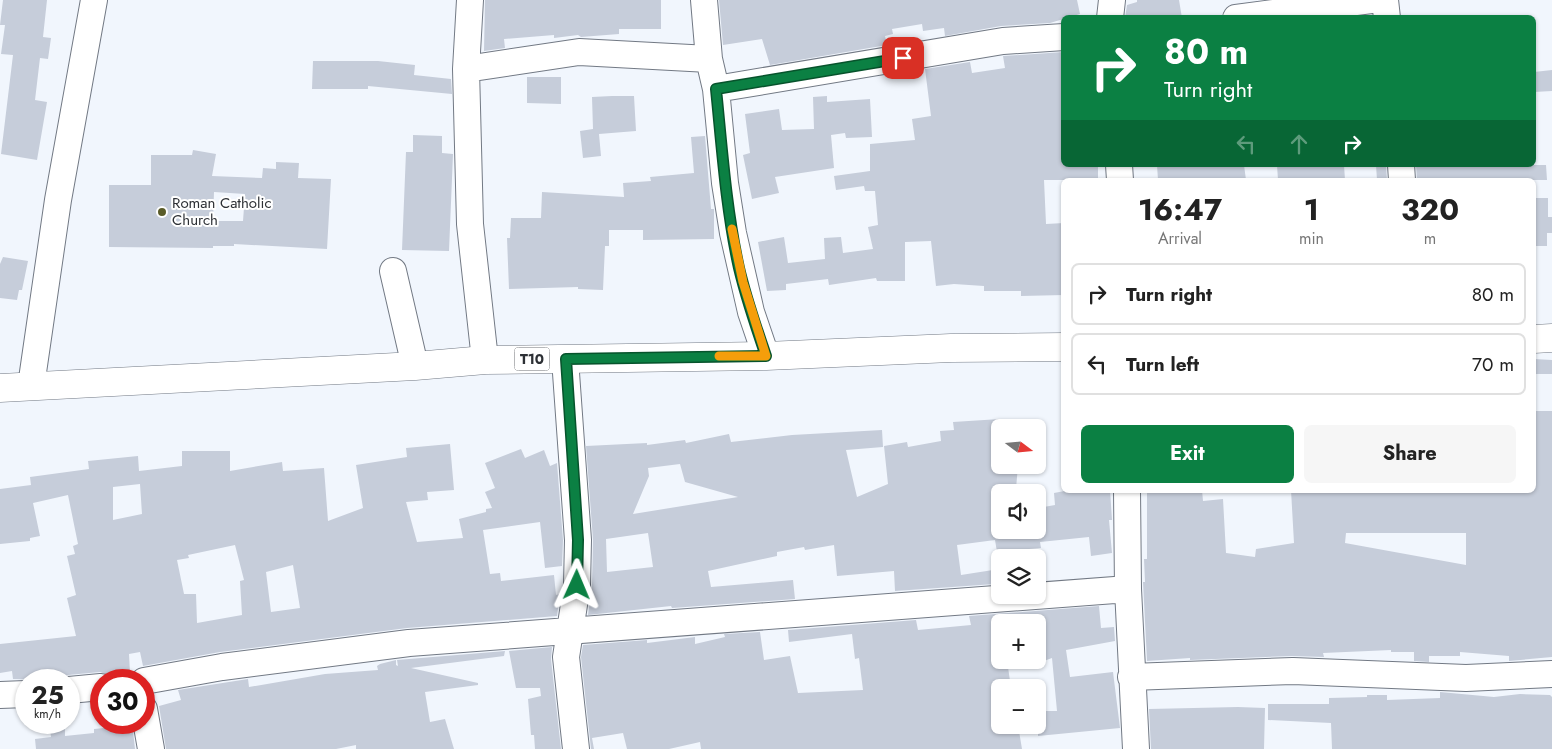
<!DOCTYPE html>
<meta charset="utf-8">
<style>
:root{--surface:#fff;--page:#f6f6f6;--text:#222;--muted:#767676;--line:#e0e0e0;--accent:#0b8043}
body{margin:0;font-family:Jost,sans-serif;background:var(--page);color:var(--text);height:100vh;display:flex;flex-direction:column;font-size:19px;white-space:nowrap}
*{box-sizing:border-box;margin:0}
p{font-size:16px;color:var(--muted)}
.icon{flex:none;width:28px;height:28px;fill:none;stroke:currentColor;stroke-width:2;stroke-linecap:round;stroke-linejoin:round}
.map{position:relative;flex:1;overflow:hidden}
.sheet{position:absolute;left:1061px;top:178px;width:475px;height:315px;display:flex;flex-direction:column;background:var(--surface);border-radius:8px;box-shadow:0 1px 4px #0004}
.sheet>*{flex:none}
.guide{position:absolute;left:1061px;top:15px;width:475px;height:152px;border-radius:8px;box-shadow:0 1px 4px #0004;background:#0b8043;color:#fff;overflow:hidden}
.needle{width:32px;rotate:106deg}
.buttons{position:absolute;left:991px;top:419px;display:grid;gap:10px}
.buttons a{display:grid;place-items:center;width:55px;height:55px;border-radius:8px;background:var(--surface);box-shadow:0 1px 4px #0004;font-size:25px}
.speed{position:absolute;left:15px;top:669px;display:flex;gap:10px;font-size:25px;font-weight:700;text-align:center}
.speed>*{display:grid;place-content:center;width:65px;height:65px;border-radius:50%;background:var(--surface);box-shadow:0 1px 4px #0004;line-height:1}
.speed small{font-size:12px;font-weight:400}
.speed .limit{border:8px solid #d22;background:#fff;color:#111}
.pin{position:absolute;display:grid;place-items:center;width:42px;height:42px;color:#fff;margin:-21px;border-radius:10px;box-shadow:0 2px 8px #0006}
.me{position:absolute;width:55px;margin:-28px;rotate:1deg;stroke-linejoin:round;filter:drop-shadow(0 0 4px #0008)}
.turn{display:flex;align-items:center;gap:18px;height:105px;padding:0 20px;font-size:22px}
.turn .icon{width:65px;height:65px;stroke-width:2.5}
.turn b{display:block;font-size:35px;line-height:42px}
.lanes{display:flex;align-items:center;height:48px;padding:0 20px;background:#0003;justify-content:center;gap:25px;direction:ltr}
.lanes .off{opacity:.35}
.eta{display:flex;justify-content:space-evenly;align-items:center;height:85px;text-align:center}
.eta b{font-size:30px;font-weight:700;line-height:35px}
.button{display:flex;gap:10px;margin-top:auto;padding:10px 20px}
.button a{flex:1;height:58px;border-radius:8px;background:var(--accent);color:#fff;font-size:20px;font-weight:700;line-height:58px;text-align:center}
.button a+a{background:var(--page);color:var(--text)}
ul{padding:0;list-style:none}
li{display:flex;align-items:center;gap:15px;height:62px;margin:0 10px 8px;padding:0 10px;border:2px solid var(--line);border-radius:8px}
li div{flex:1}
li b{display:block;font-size:19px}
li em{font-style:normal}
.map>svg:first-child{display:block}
.building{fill:#c6cdda;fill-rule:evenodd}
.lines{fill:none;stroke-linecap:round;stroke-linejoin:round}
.minor-casing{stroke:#727984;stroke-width:28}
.highway-casing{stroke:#727984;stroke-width:29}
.minor{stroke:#fff;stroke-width:26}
.highway{stroke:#fff;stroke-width:28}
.route-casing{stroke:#07532c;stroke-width:12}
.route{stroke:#0b8043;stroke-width:9}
.slow{stroke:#f59e0b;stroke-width:9}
.poi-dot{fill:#595b28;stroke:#fff;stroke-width:2}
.labels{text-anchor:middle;stroke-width:4;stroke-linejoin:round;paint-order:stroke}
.shield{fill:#fff;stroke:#6c6e72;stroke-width:1}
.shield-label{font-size:14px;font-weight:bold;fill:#2d3035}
.poi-label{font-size:15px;fill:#2d3035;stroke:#fff;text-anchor:start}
</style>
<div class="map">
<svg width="1552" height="749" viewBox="0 0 1552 749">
<rect width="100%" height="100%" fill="#f1f6fd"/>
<path class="building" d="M 3,0 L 47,0 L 43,37 L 51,38 L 48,59 L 40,58 L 35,100 L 47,102 L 37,160 L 1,154 L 13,55 L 1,54 L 5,25 L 0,25 Z
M 485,0 L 661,0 L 661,29 L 619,29 L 619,34 L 581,37 L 578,35 L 554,38 L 554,35 L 504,39 L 505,48 L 484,51 Z
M 719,0 L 1077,0 L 1080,14 L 1050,23 L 1001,26 L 945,36 L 944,28 L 923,31 L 922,24 L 892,29 L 893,34 L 885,36 L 887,45 L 770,65 L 762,39 L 723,45 Z
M 1137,0 L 1179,0 L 1182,18 L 1125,18 L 1127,5 L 1137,2 Z
M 1064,52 L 1064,165 L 1098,165 L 1098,180 L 1044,180 L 1046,224 L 1064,223 L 1064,295 L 1021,296 L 1021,291 L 984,291 L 984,286 L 954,284 L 936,286 L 931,241 L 905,242 L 905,281 L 877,281 L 876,278 L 829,285 L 828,279 L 786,284 L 786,290 L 767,291 L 758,242 L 784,237 L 788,263 L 825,259 L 824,238 L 841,237 L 843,253 L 873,249 L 868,227 L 878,225 L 875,191 L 865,191 L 864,186 L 836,190 L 834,176 L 870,171 L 870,144 L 915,140 L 912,119 L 931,116 L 925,69 L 970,62 L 972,73 L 1005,68 L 1003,56 Z
M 313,61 L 378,61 L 415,65 L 414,75 L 451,79 L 452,94 L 368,86 L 368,89 L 312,89 Z
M 1552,70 L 1552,91 L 1534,92 L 1534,72 Z
M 527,77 L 561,77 L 561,104 L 527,103 Z
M 612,96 L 634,96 L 636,131 L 599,134 L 601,156 L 583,158 L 580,131 L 593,129 L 592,97 Z
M 827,96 L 827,102 L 870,99 L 872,137 L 846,138 L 845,133 L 831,135 L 834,168 L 775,177 L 779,193 L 752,199 L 743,155 L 750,153 L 745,114 L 779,109 L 782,130 L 814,129 L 813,97 Z
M 413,135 L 442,136 L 442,153 L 453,154 L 449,251 L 402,250 L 406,152 L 413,152 Z
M 705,136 L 711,209 L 714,209 L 714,239 L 643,240 L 643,230 L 609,230 L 609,246 L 605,246 L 603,290 L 578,289 L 578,287 L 509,289 L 507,238 L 510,238 L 511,218 L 541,218 L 542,192 L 624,197 L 623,183 L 651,181 L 650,177 L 694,173 L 691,137 Z
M 193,150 L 216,154 L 212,176 L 262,178 L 263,168 L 276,169 L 276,162 L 299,163 L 298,178 L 331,179 L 327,249 L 234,244 L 234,246 L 213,246 L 213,248 L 109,247 L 109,185 L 151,185 L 151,155 L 192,155 ZM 214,192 L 245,194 L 243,221 L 213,221 Z
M 1157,165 L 1221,165 L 1221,167 L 1244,165 L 1246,180 L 1158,180 Z
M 1277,165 L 1344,165 L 1345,180 L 1278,180 Z
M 1376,165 L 1386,165 L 1387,180 L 1377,180 Z
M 1416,165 L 1546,165 L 1547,180 L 1417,180 Z
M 1534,198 L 1548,198 L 1548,217 L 1552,217 L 1552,233 L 1547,233 L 1547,246 L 1534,246 Z
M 3,257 L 28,261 L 22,290 L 19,290 L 17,300 L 0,298 L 0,264 Z
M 1534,359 L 1552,360 L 1552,374 L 1534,374 Z
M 1534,411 L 1552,411 L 1552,657 L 1509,661 L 1509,656 L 1460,652 L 1460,656 L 1429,656 L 1429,662 L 1414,661 L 1414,652 L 1391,652 L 1391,650 L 1323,653 L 1324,657 L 1292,656 L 1190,660 L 1190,658 L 1147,661 L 1143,582 L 1145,582 L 1144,559 L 1147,559 L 1147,490 L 1202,490 L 1203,501 L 1223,499 L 1226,553 L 1255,557 L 1256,549 L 1294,543 L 1291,490 L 1387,490 L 1403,492 L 1403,490 L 1534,490 ZM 1346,533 L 1466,533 L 1466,565 L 1345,543 Z
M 1000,419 L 1000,465 L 1018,465 L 1016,489 L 1001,487 L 1000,530 L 1038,530 L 1038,508 L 1055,505 L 1054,493 L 1070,490 L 1110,490 L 1112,520 L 1109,520 L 1112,553 L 1091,556 L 1089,537 L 1040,542 L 1041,548 L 1029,549 L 1030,558 L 998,558 L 995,540 L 957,545 L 961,575 L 993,570 L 995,584 L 895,591 L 894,571 L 837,576 L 834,545 L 805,550 L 804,547 L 777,552 L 777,556 L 708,571 L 711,587 L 793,580 L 795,599 L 672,608 L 671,606 L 588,615 L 592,585 L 593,540 L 586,446 L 647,443 L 647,445 L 685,440 L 686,443 L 729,434 L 731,442 L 792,435 L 882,430 L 883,447 L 846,450 L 857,497 L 888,484 L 884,446 L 907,442 L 908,447 L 941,441 L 940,431 L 954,430 L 953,422 ZM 680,464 L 685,482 L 738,497 L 633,514 L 649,476 L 648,468 ZM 648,533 L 653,567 L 607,572 L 606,539 Z
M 450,444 L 454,490 L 427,492 L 428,500 L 406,502 L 417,542 L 463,538 L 459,519 L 486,512 L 486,509 L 492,508 L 485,492 L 495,488 L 485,463 L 521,449 L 525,458 L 544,450 L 550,466 L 557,463 L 563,540 L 562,566 L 545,568 L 540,522 L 483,530 L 490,574 L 500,573 L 501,581 L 554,575 L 556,595 L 560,594 L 557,616 L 407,628 L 220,652 L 143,666 L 140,652 L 129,654 L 130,673 L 111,676 L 100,672 L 68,675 L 58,680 L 13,679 L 12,671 L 0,673 L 0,644 L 76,636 L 67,598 L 76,595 L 67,556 L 75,554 L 73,546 L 78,544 L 68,495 L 33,503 L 40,536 L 30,538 L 30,541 L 0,544 L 0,489 L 31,485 L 30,477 L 89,469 L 88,461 L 138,456 L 139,471 L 182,466 L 182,451 L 230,451 L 230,471 L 282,462 L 283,471 L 324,468 L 328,521 L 363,508 L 356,465 L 407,457 L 406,448 ZM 140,484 L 142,514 L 113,520 L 113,487 ZM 235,545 L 244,580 L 240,581 L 242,615 L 197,623 L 196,594 L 184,594 L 177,560 L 189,558 L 188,555 ZM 293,565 L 300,608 L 271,612 L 266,572 Z
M 1099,606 L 1101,628 L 1114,627 L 1115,641 L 1066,650 L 1070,677 L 1113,672 L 1120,728 L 1038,736 L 1038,711 L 1057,711 L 1052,658 L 1041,662 L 1040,655 L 1038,656 L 1038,622 L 1000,622 L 1000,660 L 1007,660 L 1011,688 L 1000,688 L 1000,725 L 1018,725 L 1022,749 L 701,749 L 700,742 L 669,749 L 627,749 L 623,733 L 592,738 L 594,749 L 591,749 L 581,657 L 583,645 L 647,640 L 647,643 L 695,637 L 695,644 L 725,637 L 724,634 L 760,632 L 764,660 L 790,656 L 798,693 L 863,690 L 859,658 L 855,659 L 852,634 L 789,642 L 788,630 L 916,620 L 918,630 L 971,625 L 969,616 Z
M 552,647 L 551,659 L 561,749 L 535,749 L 534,735 L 531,735 L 528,699 L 541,696 L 540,688 L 516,688 L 509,651 Z
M 505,651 L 504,656 L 411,668 L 478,683 L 478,685 L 425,692 L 430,722 L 445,719 L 454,749 L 356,749 L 356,745 L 336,749 L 166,749 L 159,706 L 181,700 L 178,690 L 248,679 L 249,687 L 325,674 L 378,670 L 377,666 L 380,664 L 396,660 L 396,665 L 398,666 L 397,660 Z
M 1440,692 L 1494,697 L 1520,694 L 1550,695 L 1552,697 L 1552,749 L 1332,749 L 1331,723 L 1268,720 L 1268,704 L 1329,704 L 1329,698 L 1367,697 L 1367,695 L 1387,695 L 1387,700 L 1440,698 Z
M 1238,707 L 1265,708 L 1264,749 L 1151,749 L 1149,709 Z
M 114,727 L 115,733 L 133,731 L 135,749 L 36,749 L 35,739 L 51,737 L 50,729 L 65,728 L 65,736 L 94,733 L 94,729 Z"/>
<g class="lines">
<g class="minor-casing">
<path id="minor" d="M 470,0 L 466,69 L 470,224 L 485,360
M 704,0 L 709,59 L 716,89 L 725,183 L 733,233 L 751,312 L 766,356
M 1385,0 L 1387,18
M 1110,18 L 1112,0
M 1236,18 L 1371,0
M 466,69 L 579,52 L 709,59
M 716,89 L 1003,41 L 1064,37
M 1119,165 L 1120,180
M 1401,165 L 1402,180
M 393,271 L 415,366
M 565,359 L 578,540 L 577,585 L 566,657 L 576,749
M 31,386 L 58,200 L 94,0
M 1127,490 L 1128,589 L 1136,749
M 1131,677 L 1293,671 L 1466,678 L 1552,674
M 144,681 L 222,667 L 409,643 L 1128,589
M 69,690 L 101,687
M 0,695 L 26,694
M 144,709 L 151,749"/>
</g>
<g class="highway-casing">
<path id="highway" d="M 1534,339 L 1552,338
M 0,388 L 415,366 L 485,360 L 766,356 L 951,348 L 1064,347"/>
</g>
<use href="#minor" class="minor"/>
<use href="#highway" class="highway"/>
</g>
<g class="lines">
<g class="route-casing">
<path id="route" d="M 577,585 L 578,540 L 566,359 L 766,356 C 756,327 746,298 739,268 C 726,209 722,148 716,89 L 903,58"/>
</g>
<use href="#route" class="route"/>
<path class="slow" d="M 719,356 L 766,356 L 743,282 L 732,229"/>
</g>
<circle class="poi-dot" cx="162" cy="212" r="5"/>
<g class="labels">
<rect class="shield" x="514.5" y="347.5" width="35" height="23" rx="4"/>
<g class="shield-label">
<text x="532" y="364">T10</text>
</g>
<g class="poi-label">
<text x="172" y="208">Roman Catholic<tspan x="172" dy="17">Church</tspan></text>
</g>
</g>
</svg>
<div class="buttons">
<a><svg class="needle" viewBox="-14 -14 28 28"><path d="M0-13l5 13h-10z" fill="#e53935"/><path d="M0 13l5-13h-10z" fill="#767676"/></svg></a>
<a><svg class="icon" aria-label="sound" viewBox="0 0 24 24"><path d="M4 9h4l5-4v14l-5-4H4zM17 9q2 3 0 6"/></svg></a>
<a><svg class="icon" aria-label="layers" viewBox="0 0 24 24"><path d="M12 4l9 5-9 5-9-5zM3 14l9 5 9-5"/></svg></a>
<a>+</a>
<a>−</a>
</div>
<div class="speed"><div>25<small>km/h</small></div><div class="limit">30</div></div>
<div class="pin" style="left:903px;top:58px;background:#d93025"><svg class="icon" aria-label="arrive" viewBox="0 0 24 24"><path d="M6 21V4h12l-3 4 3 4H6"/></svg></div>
<svg class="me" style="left:577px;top:585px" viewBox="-20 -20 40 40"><path d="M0-17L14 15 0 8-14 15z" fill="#0b8043" stroke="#fff" stroke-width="4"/></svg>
<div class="guide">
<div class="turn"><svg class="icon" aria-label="right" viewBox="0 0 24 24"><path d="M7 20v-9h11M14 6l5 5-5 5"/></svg><div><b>80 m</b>Turn right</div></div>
<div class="lanes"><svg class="icon off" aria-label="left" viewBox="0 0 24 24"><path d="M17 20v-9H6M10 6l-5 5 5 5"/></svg><svg class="icon off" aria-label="ahead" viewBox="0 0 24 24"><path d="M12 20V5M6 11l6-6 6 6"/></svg><svg class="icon" aria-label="right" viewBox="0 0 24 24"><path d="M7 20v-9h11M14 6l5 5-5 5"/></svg></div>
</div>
<section class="sheet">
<div class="eta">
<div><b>16:47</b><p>Arrival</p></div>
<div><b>1</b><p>min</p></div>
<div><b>320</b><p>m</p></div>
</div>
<ul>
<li><svg class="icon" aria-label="right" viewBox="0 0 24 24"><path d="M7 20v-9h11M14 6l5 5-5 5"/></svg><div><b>Turn right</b></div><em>80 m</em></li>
<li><svg class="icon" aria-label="left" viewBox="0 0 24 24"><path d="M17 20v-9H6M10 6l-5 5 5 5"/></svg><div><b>Turn left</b></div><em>70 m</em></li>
</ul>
<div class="button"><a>Exit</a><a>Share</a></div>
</section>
</div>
